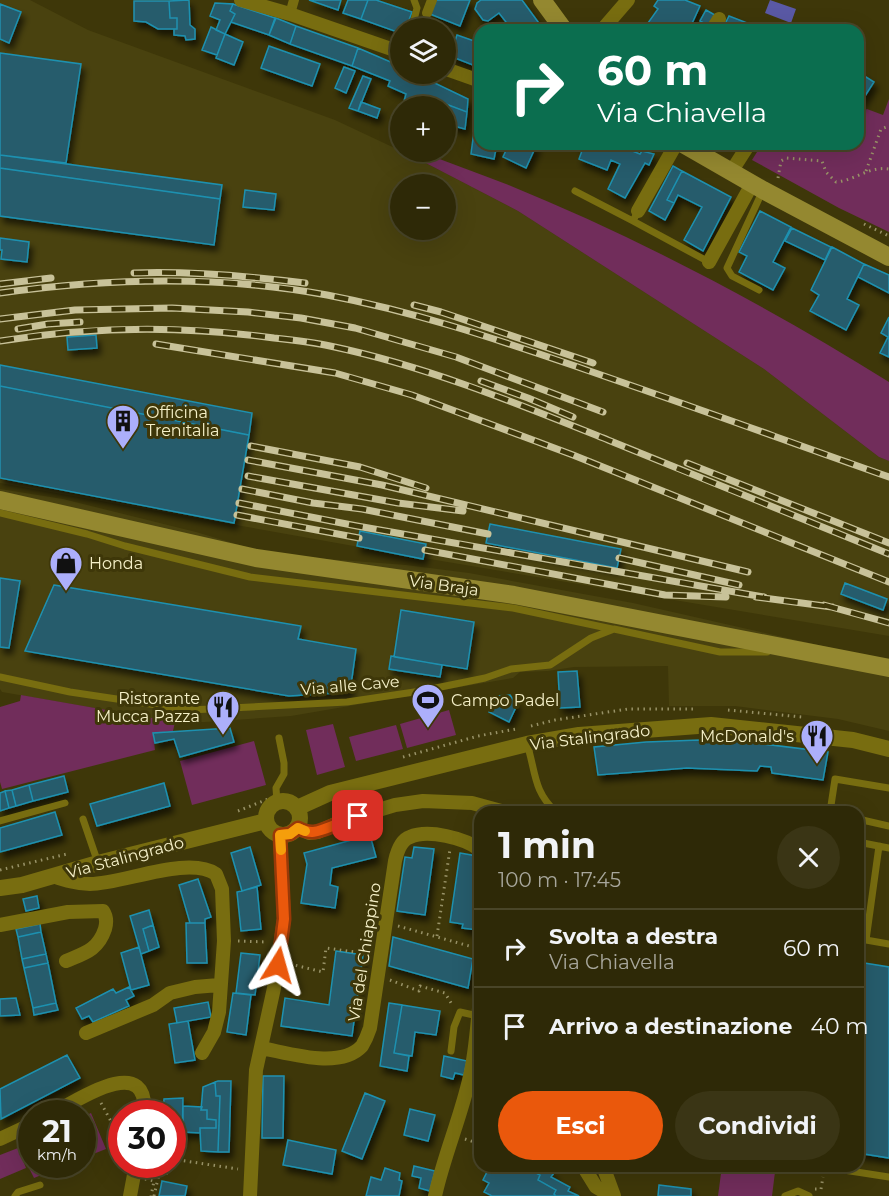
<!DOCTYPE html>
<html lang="it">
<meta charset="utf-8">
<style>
:root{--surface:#2e2907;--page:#3a3515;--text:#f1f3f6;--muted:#a7a69b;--line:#494528;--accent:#ea580c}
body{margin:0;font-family:Montserrat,sans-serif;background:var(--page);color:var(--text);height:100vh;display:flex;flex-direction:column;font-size:22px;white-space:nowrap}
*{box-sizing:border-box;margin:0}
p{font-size:20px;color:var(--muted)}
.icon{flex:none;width:33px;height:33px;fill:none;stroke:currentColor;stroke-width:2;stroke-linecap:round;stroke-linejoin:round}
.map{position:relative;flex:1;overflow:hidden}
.panel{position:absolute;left:474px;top:806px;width:390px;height:366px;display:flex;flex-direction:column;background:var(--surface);border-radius:18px;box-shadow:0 6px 24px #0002,0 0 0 2px var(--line)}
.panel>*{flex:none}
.top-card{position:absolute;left:474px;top:24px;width:390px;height:126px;border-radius:18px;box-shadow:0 6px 24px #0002,0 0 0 2px var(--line);background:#0b6e4f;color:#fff;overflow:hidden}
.controls{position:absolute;left:390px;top:18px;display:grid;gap:12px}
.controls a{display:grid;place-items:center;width:66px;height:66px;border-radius:50%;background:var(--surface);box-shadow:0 6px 24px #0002,0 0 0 2px var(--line);font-size:30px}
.speed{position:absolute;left:18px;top:1100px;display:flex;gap:12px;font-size:30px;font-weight:700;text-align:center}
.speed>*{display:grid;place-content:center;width:78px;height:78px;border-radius:50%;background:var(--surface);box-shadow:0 6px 24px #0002,0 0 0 2px var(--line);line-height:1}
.speed small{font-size:15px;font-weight:400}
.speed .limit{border:9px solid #d22;background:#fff;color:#111}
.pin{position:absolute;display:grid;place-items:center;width:51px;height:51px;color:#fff;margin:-26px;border-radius:12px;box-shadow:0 3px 9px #0006}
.me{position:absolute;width:66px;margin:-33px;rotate:8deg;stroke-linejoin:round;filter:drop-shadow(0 0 4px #0008)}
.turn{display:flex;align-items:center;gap:21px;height:126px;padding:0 24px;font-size:27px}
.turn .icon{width:78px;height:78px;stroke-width:2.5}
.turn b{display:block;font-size:42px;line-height:51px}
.round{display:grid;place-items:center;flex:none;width:63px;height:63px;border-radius:32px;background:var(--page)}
.head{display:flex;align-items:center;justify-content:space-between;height:102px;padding:0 24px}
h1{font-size:36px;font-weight:700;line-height:45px}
.button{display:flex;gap:12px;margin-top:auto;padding:12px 24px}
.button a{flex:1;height:69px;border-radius:36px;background:var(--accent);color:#fff;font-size:24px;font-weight:700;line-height:69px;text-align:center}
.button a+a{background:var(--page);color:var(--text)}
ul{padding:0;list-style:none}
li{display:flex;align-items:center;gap:18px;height:78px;padding:0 24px;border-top:2px solid var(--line)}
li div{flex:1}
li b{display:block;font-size:22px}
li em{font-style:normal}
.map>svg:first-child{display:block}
.built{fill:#49420f;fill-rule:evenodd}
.green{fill:#712d5b}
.water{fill:#5a59a5}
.building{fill:#255b6c;stroke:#1f91b0;stroke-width:1.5;filter:url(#shadow)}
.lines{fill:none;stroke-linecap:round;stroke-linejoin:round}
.path{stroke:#989267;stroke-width:3;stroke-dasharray:1.5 4.5;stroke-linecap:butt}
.service{stroke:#786d10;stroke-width:7}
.pedestrian{stroke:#786d10;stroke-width:10}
.minor{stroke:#786d10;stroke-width:14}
.tertiary{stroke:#786d10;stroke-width:16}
.primary{stroke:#948830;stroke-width:18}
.rail-casing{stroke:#c8c299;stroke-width:7}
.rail{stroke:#3e3709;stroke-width:4.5;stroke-dasharray:14;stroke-linecap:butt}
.route-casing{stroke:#983908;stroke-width:15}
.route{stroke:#ea580c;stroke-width:10}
.slow{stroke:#f59e0b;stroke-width:10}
.labels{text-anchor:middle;stroke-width:6;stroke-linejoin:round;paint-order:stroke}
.poi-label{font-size:16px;fill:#f5f0c8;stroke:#3e3709;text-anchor:start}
.street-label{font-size:16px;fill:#f5f0c8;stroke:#3e3709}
</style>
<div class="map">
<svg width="889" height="1196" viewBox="0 0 889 1196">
<defs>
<filter id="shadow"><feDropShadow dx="3.5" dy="6" stdDeviation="3" flood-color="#0009"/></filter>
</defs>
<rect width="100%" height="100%" fill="#3e3709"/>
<path class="built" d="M 0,0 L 30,0 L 88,30 L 335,120 L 418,159 L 518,211 L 764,369 L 879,457 L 889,461 L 889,636 L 376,550 L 0,483 ZM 400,184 L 446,184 L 446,230 L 400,230 Z
M 0,489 L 63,499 L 196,532 L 253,549 L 301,557 L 406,565 L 469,573 L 633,603 L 889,661 L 889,731 L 838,719 L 735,706 L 669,706 L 668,666 L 574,667 L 548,671 L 520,672 L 513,678 L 291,716 L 205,722 L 175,722 L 2,692 L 0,689 Z"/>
<path class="green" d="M 889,99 L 889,232 L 839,208 L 752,160 L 762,144 L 858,144 L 858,114 L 867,109 L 883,115 Z
M 421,152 C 449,163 478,173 506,184 C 639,238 767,306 889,382 L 889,461 L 879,457 L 764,369 L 518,211 L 418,159 Z
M 21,695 L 175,722 L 173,731 L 153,733 L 155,750 L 2,789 L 0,782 L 0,707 L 20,701 Z
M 449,710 L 456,735 L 407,748 L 400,724 Z
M 333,724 L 345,767 L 317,775 L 306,730 Z
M 396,725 L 403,749 L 356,761 L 349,737 Z
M 254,741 L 266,785 L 192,805 L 180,761 Z
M 91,1113 L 106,1149 L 83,1158 L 83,1117 Z
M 31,1140 L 32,1164 L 68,1164 L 34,1178 L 18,1146 Z
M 18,1148 L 26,1168 L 0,1179 L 0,1155 Z
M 722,1166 L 775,1172 L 772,1196 L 718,1196 Z"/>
<path class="water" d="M 770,0 L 796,9 L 791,23 L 765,13 Z"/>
<path class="building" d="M 189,0 L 190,25 L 195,29 L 195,39 L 186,40 L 185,36 L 174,35 L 174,29 L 177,29 L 177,18 L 170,18 L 169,1 Z
M 309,0 L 341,0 L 338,10 Z
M 348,0 L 368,0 L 361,19 L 343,13 Z
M 368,0 L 376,0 L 412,12 L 406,28 L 400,28 L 400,33 L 361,19 Z
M 435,0 L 470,0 L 460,26 L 430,14 Z
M 481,0 L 522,0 L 544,30 L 495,30 L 506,22 L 499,13 L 488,21 L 483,20 L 475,9 L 477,3 Z
M 658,0 L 685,0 L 700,6 L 689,30 L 643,30 L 658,9 L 654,6 Z
M 134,1 L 169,1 L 170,18 L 177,18 L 177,29 L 158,29 L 146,22 L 134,21 Z
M 215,3 L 233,4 L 230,11 L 235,14 L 225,34 L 216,30 L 220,20 L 210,16 Z
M 0,4 L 21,12 L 9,43 L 0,39 Z
M 233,4 L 275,18 L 269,35 L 231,22 L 235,14 L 230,11 Z
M 706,10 L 715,15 L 709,26 L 700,21 Z
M 729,16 L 750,24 L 746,30 L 722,30 Z
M 276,18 L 296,26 L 290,44 L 269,35 Z
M 296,26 L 358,48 L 352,66 L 290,44 Z
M 211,27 L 225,34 L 217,55 L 202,50 Z
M 225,34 L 243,42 L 234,65 L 216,58 Z
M 457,35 L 480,43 L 480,60 L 478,67 L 450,56 Z
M 269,46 L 320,64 L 312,86 L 261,68 Z
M 358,48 L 400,66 L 400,74 L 416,74 L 468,99 L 467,112 L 438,101 L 436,106 L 428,103 L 424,106 L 412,102 L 409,106 L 403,105 L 406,94 L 388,86 L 390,81 L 352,66 Z
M 0,53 L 81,64 L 66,163 L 0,155 Z
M 344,67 L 355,71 L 346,93 L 335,88 Z
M 858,72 L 874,82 L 858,107 Z
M 363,76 L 371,79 L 358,111 L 349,108 Z
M 438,101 L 467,112 L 465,129 L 446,124 L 446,106 L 435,106 Z
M 361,102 L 380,109 L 377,118 L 358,111 Z
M 476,116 L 480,117 L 480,144 L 497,144 L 494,159 L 471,154 Z
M 509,144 L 537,144 L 526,168 L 503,157 Z
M 579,144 L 615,144 L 640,154 L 642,151 L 654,154 L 649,165 L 645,163 L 625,198 L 608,189 L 620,164 L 611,160 L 607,170 L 579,159 L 583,148 L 578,146 Z
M 0,155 L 222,185 L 220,199 L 0,168 Z
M 673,166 L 682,171 L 667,200 L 674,203 L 665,220 L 649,211 Z
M 0,168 L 220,199 L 214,245 L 0,216 Z
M 682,171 L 731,197 L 703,251 L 684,240 L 702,207 L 678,195 L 674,203 L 667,200 Z
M 245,190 L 276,194 L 274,210 L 243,207 Z
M 760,211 L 791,227 L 773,262 L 785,268 L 773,290 L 739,272 L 747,256 L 739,252 Z
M 792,228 L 831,247 L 825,260 L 785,241 Z
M 0,238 L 29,242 L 27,262 L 1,259 L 2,250 L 0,250 Z
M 832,247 L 864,264 L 847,299 L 859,305 L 846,330 L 810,311 L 819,295 L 811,290 Z
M 864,264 L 889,275 L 889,293 L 858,277 Z
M 889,317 L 889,357 L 880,353 L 888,337 L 881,333 Z
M 96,335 L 97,348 L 68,350 L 67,337 Z
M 0,365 L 252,413 L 249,435 L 0,386 Z
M 0,386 L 249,435 L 234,523 L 0,478 Z
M 490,524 L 621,549 L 617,568 L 486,543 Z
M 360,531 L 426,544 L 423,559 L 357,546 Z
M 0,578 L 20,581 L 9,648 L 0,647 Z
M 845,583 L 887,599 L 883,610 L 841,594 Z
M 54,585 L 301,626 L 298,639 L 356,649 L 350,692 L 289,696 L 25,651 Z
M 401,610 L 474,622 L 467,669 L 394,657 Z
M 391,656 L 442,665 L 440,677 L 389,669 Z
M 577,671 L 580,707 L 560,708 L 558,672 Z
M 510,695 L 517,705 L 509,722 L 489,712 L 497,696 Z
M 230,728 L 234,742 L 180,757 L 174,739 L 155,743 L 153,733 Z
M 700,740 L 747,742 L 828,752 L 823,780 L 772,773 L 771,767 L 760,766 L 757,771 L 687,768 L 598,775 L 594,747 L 646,742 Z
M 64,776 L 68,792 L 33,801 L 29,785 Z
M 164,783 L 170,806 L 97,826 L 90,804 Z
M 29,785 L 33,801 L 16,806 L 12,790 Z
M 12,790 L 16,806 L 9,808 L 5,791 Z
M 5,791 L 9,808 L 0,811 L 0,793 Z
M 55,812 L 62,835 L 0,852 L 0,828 Z
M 370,835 L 376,857 L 332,868 L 330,885 L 338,887 L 335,908 L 301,903 L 307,864 L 304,853 Z
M 250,847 L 261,885 L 242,891 L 231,853 Z
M 414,847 L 434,849 L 425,915 L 397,911 L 405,857 L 412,858 Z
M 460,853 L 477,856 L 480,862 L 480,916 L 478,930 L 462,928 L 463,924 L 450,922 Z
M 198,879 L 211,917 L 205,919 L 205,923 L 190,923 L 179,885 Z
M 257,887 L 261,929 L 241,931 L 237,892 Z
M 37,896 L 39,908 L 26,911 L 23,899 Z
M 149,910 L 153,925 L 143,929 L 149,951 L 141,954 L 130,916 Z
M 186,923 L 205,923 L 207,963 L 187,963 Z
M 40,924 L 41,932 L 18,937 L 16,929 Z
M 153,925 L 159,947 L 149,951 L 143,929 Z
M 41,932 L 46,954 L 22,959 L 18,937 Z
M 393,937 L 473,959 L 468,988 L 389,966 Z
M 139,947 L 149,985 L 131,990 L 121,953 Z
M 336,951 L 363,955 L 352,1036 L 281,1026 L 285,998 L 329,1005 Z
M 241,953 L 260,955 L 255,995 L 236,993 Z
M 46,954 L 48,963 L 24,968 L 22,959 Z
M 858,962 L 889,967 L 889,1158 L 858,1153 Z
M 48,963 L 56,1003 L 33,1008 L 24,968 Z
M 129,987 L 134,996 L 126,1000 L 129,1006 L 93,1022 L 89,1016 L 82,1019 L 76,1008 L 113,989 L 116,993 Z
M 233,993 L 251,995 L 246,1035 L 227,1032 Z
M 16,998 L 20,1015 L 0,1016 L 0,999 Z
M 208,1002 L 211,1017 L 177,1023 L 174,1008 Z
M 56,1003 L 58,1010 L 34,1015 L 33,1008 Z
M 389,1003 L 402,1005 L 394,1053 L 409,1056 L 407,1071 L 380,1066 Z
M 402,1005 L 440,1011 L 436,1035 L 415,1032 L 412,1056 L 394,1053 Z
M 188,1021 L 195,1060 L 175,1063 L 169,1024 Z
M 67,1055 L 80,1078 L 1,1119 L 0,1089 Z
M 444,1056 L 467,1061 L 464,1075 L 455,1073 L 453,1079 L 441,1076 Z
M 263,1076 L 284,1076 L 283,1138 L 262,1138 Z
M 218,1081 L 231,1081 L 229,1152 L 218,1152 L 220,1096 L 216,1096 L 215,1082 Z
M 215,1082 L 216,1096 L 220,1096 L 218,1152 L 201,1151 L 200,1128 L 216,1128 L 216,1120 L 207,1119 L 207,1110 L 201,1110 L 203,1087 Z
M 365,1093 L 385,1101 L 362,1159 L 342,1151 Z
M 183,1098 L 182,1141 L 172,1142 L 172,1113 L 163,1113 L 164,1099 Z
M 183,1106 L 202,1107 L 201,1110 L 207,1110 L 207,1119 L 216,1120 L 216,1128 L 200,1128 L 200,1133 L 183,1132 Z
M 410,1109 L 435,1115 L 428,1141 L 404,1135 Z
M 288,1140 L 336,1150 L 332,1174 L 283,1165 Z
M 414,1166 L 435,1171 L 430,1191 L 419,1188 L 421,1178 L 412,1176 Z
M 490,1166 L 522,1166 L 540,1175 L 538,1180 L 556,1190 L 554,1194 L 556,1196 L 492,1196 L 484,1192 L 489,1183 L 483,1180 Z
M 522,1166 L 540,1166 L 554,1173 L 551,1177 L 570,1187 L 568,1191 L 579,1196 L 556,1196 L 554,1194 L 556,1190 L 538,1180 L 540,1175 Z
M 385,1168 L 400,1173 L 399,1180 L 402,1181 L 399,1196 L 366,1196 L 371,1177 L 381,1180 Z
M 162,1181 L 187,1186 L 185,1196 L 159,1196 Z
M 659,1185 L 691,1189 L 691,1196 L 658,1196 Z"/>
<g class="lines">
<path class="path" d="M 579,23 L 584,30
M 866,171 L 881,129 L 889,126
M 778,178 L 781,161 L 786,158 L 822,161 L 826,172 L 836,182 C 856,180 869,166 889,169
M 864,224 L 889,236
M 728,710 L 802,717
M 531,726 L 555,720 L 628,709 L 694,709
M 403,757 L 478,736 L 516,729
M 238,811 L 268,799
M 0,870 L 67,854
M 398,926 L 480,949
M 437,936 L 450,849
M 238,941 L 267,942
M 290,964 L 323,972 L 326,948 L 369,954
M 858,971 L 858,974
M 390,980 L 419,991 L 420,986 L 445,993 L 453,1006
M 101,1103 L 114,1127 L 122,1130
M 465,1139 L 480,1144
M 172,1159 L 238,1169
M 145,1179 L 154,1181 L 151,1196
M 815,1189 L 821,1189 L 823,1177
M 154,1196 L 159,1174 L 166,1175 L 167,1164"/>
<path class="service" d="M 412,28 L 417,8 L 414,0
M 575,191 L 633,221
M 638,211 L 633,221 L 709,262
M 759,290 L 732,276 L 727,268 L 763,190
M 0,513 L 87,534 L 125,546 L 250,577 L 513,608 L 612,629
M 0,677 L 70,692 L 190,710 L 347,702 L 421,691 L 485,678 L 511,669 L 550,665 L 591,638 L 614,629 L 720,652 L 767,652
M 527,744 C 536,772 533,791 556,812
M 277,802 L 276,788 L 284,774 L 284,763 L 279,738
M 830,812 L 835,779 L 889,788
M 83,819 L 98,863
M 858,819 L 889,826
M 0,821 L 65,803
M 858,842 L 889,848
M 879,846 L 866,940 L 889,944
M 451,1051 L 454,1027 L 460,1012 L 478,1016
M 818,1166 L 889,1177
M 15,1196 L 18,1192 L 40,1185
M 785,1196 L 798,1191 L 809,1196"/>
<path class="pedestrian" d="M 427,13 L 432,0
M 290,14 L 294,0"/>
<path class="minor" d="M 241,0 L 290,14 L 400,52
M 602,30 L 628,0
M 712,30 L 719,19
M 446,69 L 480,81
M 731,172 L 749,144
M 638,211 L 676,144
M 709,262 L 752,184
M 298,828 L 309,833 L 318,832 L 339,822 L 395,805 L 423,801 L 472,803 L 505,812
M 53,876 C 65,880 77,884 90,884 C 123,884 188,855 216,874 L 222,889 L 224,941 L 219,1012 L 214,1032 L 202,1053
M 0,925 L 68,912 L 103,911 C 107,917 107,922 105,929 C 98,950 85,953 66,961
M 86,1033 L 153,1005 L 170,993 L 195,987 L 219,985
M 261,1048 C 289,1053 340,1070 362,1046 C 365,1041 368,1034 370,1028 L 395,861 C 397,852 401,840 410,837 C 428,829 465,838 480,850
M 54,1113 C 77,1100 149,1052 144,1113
M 0,1139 L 32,1124
M 583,1166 L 596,1187 L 612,1196
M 603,1166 L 614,1196
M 130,1196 L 136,1164
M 250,1196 L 256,1070 L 274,988 L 284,919 L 280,835
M 435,1196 C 444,1155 461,1117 470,1076 C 476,1051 477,1024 480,999"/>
<path class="tertiary" d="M266 818a17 17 0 1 1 34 0a17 17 0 1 1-34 0Z
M 297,808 L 330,793 L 527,744 L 579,735 L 711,725 L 853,740 L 889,749
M 0,888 L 22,885 L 98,863 L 266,821"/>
<path class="primary" d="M 542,0 L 564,30
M 683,144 L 763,190 L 889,257
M 0,500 L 256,558 L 514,595 L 889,668"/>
<g class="rail-casing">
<path id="rail" d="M 134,273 C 192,271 248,276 305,283
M 0,284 L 51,278
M 0,293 C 108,278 219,275 327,295 C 412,311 493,338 575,366 C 680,402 784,440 889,477
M 414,305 L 441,312 L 593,363
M 0,319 L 75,310 L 172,308 L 248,312 L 301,318 L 355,328 L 456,357 L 603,412
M 18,329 L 48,324 L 80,322
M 0,341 C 93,326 181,325 274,338 C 293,340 312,342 330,346 C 426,366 516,403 608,440 C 701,478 795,516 889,554
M 156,344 L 335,373 L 412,395 L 573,455 L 889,582
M 481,381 L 528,398 L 573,417
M 251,446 L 360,467 L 426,488
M 248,460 L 382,485 L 748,572
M 687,463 L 889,543
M 248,476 L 398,503 L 463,511
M 242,489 L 313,503 L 362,509 L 488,534
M 239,503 L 357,526 L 764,597
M 237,515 L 359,538
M 425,550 L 665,595 L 726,597
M 619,558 L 739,585
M 756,597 L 832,607
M 824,605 L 889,623"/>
</g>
<use href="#rail" class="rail"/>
</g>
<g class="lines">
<g class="route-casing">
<path id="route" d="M 278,965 L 284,919 L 280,835 L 290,834 L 298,828 C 302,830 307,832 312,832 C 320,833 347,819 358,816"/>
</g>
<use href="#route" class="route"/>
<path class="slow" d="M 281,850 L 280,835 L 290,834 L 298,828 L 305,831"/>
</g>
<defs>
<g id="building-pin" transform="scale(1.725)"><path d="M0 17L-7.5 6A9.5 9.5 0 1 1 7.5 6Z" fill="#acaffb" stroke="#3e3709"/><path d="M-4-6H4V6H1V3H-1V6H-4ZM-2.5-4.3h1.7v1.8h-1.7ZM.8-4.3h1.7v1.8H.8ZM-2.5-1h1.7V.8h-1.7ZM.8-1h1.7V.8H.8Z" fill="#111"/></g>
<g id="shop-pin" transform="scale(1.725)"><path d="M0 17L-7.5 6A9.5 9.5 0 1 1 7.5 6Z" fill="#acaffb" stroke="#3e3709"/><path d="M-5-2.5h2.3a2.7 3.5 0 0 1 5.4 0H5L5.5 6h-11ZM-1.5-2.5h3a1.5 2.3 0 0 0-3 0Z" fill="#111"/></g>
<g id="stadium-pin" transform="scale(1.725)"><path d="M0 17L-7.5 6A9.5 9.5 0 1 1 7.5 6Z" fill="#acaffb" stroke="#3e3709"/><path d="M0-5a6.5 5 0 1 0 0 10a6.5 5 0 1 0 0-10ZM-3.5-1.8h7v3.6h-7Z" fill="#111"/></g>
<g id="restaurant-pin" transform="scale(1.725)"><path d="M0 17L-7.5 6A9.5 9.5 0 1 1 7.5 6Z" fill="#acaffb" stroke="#3e3709"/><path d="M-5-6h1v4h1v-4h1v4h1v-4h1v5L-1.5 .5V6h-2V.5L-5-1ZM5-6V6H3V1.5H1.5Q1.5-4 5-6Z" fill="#111"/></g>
</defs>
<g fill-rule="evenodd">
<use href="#building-pin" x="123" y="421"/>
<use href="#shop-pin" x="66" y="563"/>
<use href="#stadium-pin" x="428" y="700"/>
<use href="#restaurant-pin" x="223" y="707"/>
<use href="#restaurant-pin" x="817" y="736"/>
</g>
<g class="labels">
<g class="poi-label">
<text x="146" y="418">Officina<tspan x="146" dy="18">Trenitalia</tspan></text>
<text x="89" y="569">Honda</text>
<text x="200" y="704" text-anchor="end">Ristorante<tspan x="200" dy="18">Mucca Pazza</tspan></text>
<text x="451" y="706">Campo Padel</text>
<text x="794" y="742" text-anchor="end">McDonald's</text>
</g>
<g class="street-label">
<text transform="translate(444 585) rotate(8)" y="6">Via Braja</text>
<text transform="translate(350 685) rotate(-5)" y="6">Via alle Cave</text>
<text transform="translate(590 737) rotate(-7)" y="6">Via Stalingrado</text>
<text transform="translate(125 857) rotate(-15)" y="6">Via Stalingrado</text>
<text transform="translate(364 952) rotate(-81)" y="6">Via del Chiappino</text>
</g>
</g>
</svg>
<div class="controls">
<a><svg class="icon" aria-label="layers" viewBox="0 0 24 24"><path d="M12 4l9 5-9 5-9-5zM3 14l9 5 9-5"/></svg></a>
<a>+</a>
<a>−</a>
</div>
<div class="speed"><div>21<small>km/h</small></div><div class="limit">30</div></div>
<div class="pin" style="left:358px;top:816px;background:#d93025"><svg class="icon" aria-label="arrive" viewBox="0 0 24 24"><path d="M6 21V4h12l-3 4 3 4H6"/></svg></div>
<svg class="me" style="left:278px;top:965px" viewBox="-20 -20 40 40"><path d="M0-17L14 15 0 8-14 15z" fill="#ea580c" stroke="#fff" stroke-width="4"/></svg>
<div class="top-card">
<div class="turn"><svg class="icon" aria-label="right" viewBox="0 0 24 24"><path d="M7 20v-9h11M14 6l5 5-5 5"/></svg><div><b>60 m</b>Via Chiavella</div></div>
</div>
<section class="panel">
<div class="head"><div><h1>1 min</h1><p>100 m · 17:45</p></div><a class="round"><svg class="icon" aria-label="close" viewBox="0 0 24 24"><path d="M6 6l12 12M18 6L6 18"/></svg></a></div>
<ul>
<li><svg class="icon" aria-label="right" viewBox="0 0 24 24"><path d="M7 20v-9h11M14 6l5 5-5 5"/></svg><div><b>Svolta a destra</b><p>Via Chiavella</p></div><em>60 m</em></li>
<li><svg class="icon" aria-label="arrive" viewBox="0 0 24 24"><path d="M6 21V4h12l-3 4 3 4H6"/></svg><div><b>Arrivo a destinazione</b></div><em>40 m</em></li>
</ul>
<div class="button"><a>Esci</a><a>Condividi</a></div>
</section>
</div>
